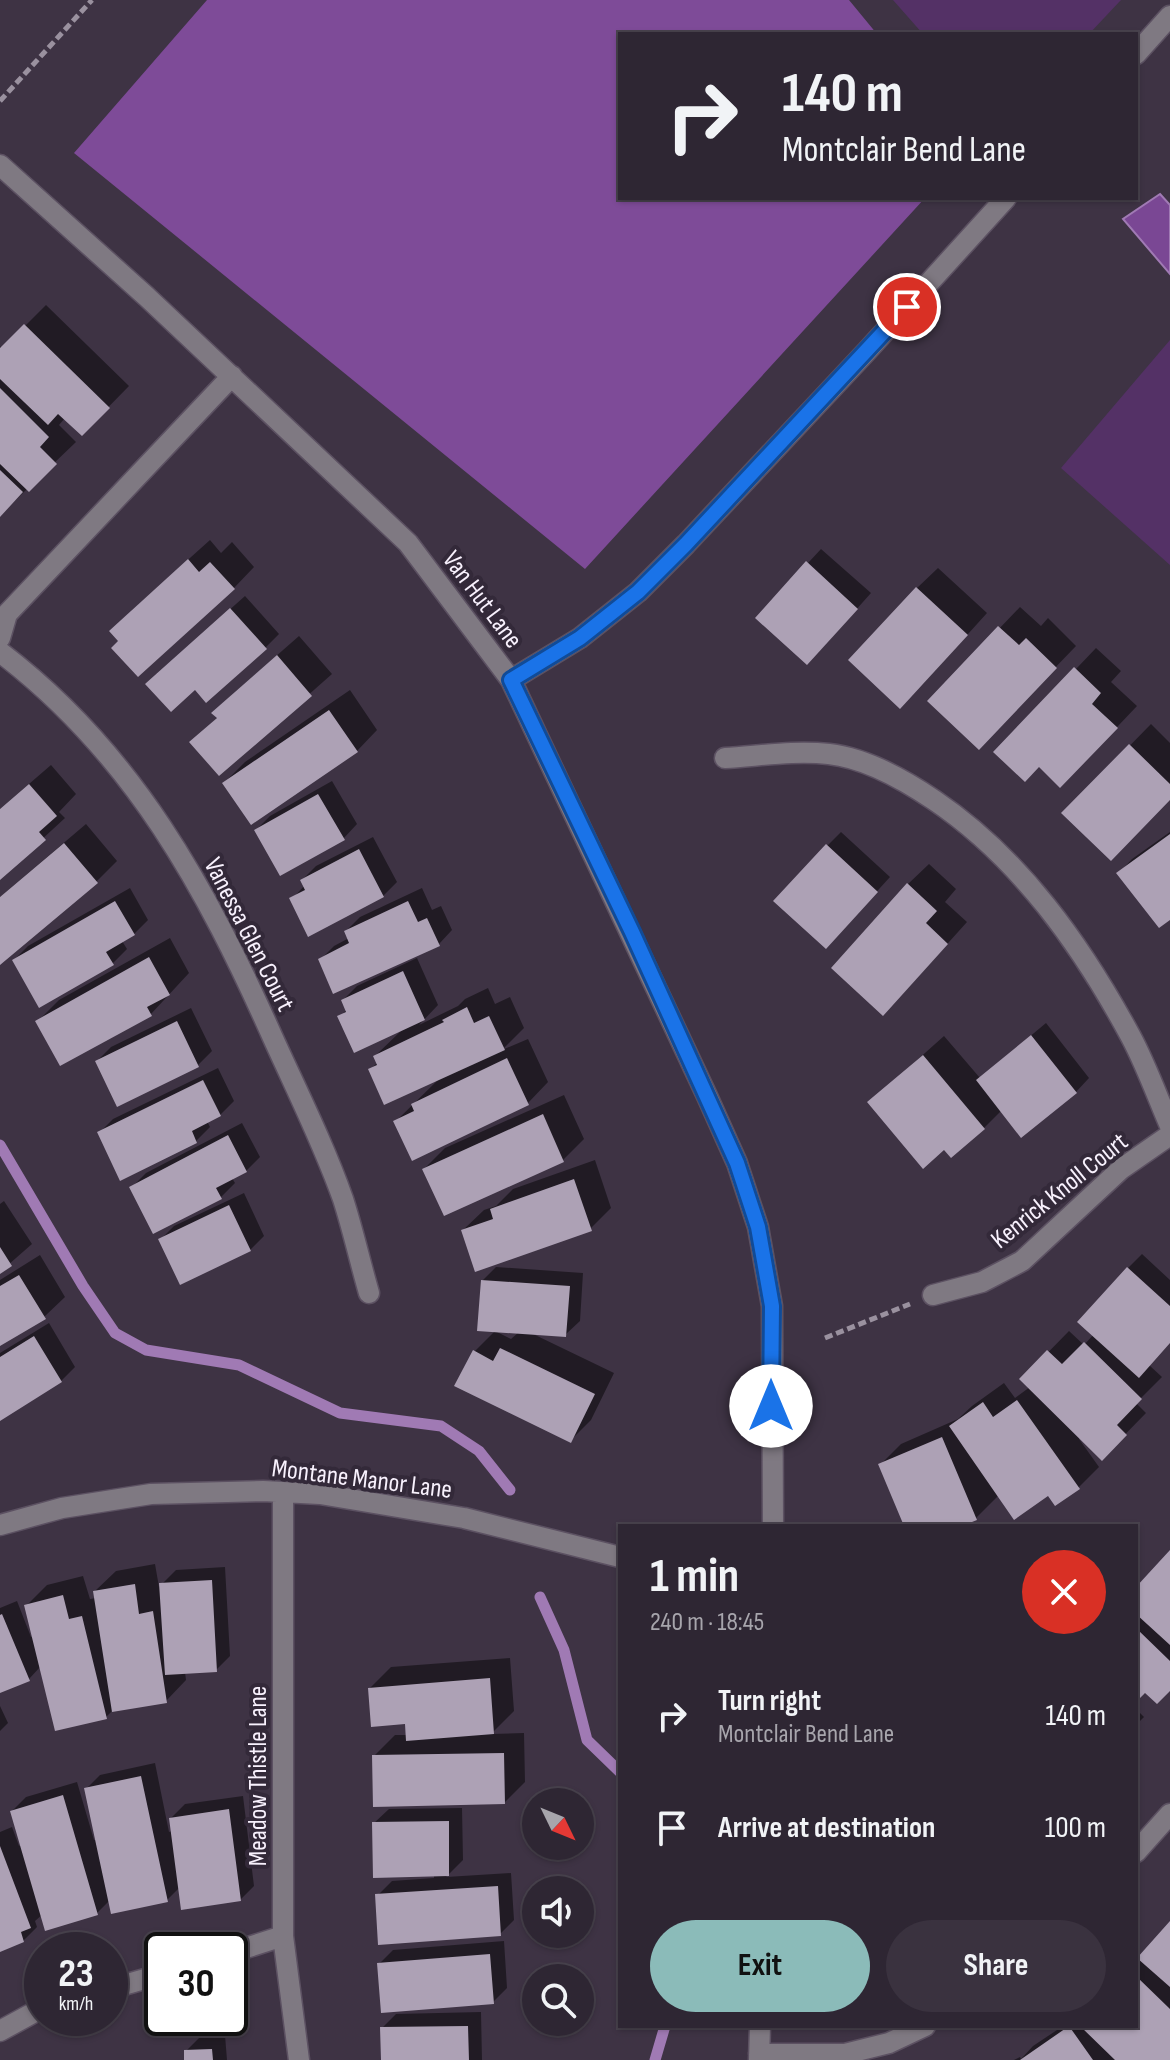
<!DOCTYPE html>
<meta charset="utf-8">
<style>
:root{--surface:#2e2633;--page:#3a323f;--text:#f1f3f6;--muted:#a7a5ac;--line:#49434e;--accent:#8bbbb9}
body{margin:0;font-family:"Sofia Sans Condensed",sans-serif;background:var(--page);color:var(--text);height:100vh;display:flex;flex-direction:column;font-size:30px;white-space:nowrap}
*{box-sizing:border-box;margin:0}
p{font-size:26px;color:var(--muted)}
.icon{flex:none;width:44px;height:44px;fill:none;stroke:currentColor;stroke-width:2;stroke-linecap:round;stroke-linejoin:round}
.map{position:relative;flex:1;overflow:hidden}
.panel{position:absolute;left:618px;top:1524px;width:520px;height:504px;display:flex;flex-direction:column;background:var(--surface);border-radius:0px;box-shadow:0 2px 6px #0004,0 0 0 2px var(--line)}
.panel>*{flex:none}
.hud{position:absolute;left:618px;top:32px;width:520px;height:168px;border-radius:0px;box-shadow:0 2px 6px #0004,0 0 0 2px var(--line);background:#2e2633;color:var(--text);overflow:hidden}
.needle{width:52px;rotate:133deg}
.fabs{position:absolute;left:522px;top:1788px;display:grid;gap:16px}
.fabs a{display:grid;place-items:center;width:72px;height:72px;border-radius:50%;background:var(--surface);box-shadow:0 2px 6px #0004,0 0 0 2px var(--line);font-size:40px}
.speed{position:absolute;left:24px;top:1932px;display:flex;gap:16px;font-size:40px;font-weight:700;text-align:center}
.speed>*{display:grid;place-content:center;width:104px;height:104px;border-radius:50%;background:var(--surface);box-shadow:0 2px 6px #0004,0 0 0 2px var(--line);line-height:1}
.speed small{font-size:20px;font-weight:400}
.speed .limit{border:4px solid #111;border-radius:12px;background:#fff;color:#111}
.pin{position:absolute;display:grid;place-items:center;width:68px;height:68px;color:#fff;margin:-34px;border:4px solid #fff;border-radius:50%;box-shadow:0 2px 8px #0007}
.me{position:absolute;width:88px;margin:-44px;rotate:0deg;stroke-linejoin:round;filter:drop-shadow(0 0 6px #0008)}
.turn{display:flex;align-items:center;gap:28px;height:168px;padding:0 32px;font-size:36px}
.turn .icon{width:104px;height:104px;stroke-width:2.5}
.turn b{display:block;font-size:56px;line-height:68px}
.round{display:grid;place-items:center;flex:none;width:84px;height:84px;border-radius:42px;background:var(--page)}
.overview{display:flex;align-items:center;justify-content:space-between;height:136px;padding:0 32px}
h1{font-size:48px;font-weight:700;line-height:60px}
.cta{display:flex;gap:16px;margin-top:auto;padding:16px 32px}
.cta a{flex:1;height:92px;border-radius:48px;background:var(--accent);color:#111;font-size:32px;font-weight:700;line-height:92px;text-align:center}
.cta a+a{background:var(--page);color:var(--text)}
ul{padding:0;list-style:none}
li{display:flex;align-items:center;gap:24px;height:112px;padding:0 32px}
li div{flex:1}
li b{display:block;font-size:30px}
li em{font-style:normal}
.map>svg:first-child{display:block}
.green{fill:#543166}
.forest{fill:#7e4b98}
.water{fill:#7a4794;stroke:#a07ab4;stroke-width:2}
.shadow{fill:#0007}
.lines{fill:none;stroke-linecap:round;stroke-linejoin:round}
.stream{stroke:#a07ab4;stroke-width:11}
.building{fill:#ada1b5}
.minor-casing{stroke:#5c5162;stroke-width:23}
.path{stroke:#9a919f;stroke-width:5;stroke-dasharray:8 4;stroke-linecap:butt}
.minor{stroke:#7f7982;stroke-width:20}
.route-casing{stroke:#114b97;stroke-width:20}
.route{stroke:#1a73e8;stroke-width:14}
.labels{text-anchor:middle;stroke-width:8;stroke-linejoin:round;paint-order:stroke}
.street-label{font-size:26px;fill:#f8f1fd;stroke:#332939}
</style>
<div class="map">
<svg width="1170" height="2060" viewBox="0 0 1170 2060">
<rect width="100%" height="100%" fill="#3e3344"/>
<path class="green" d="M 893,0 L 1121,0 L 1089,34 L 923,34 Z
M 1170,340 L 1170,565 L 1061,468 Z"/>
<path class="forest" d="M 207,0 L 849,0 L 877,34 L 620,34 L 620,198 L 925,198 L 585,569 L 74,153 Z"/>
<path class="water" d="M 1160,194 L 1170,205 L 1170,274 L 1123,219 Z"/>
<path class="shadow" d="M 46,305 L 129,386 L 82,434 L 65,418 L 59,425 L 76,442 L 0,515 L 0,346 L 2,349 Z
M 210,540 L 221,553 L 232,542 L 254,567 L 234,588 L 121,641 L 132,610 Z
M 821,549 L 871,593 L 821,649 L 808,563 Z
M 938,568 L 987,613 L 921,686 L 917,588 Z
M 245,596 L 279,634 L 265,648 L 195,688 L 162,670 Z
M 1020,607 L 1041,626 L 1048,618 L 1076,646 L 999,726 L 930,701 Z
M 299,636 L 332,674 L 219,774 L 192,742 L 218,717 L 214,713 L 235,692 Z
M 1096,648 L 1121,671 L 1111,682 L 1137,706 L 1081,765 L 1076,669 Z
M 350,690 L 377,730 L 357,751 L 224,783 L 245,762 Z
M 1151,724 L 1170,743 L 1170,798 L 1064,813 Z
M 51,765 L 76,794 L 59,812 L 65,818 L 0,878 L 0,809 Z
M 332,781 L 357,824 L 344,838 L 256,830 L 270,816 Z
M 86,824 L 117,861 L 96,882 L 0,962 L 0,897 Z
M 841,832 L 890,877 L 839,933 L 827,846 Z
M 1170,832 L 1170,917 L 1119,873 L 1132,859 Z
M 373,837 L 397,882 L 383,896 L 292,899 L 305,885 L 302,880 L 316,866 Z
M 929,864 L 956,889 L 945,902 L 967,922 L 904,992 L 908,884 Z
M 130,888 L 148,920 L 134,934 L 122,941 L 127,949 L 113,963 L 39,1005 L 14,960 L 28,946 Z
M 422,888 L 432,910 L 441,906 L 452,930 L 439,944 L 320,960 L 334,946 L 349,938 L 346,931 L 360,917 Z
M 170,938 L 189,973 L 151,1014 L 38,1021 L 59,1000 Z
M 417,958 L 438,1005 L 419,1025 L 458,1006 L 465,999 L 488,988 L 495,1004 L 510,997 L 524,1028 L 502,1050 L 528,1039 L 548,1082 L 528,1103 L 395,1122 L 440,1078 L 370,1070 L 378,1062 L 375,1056 L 403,1029 L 340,1017 L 347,1009 L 343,1000 L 357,986 Z
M 191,1008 L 212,1051 L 198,1065 L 97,1061 L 111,1047 Z
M 1046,1023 L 1089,1078 L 1076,1092 L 1002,1110 L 984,1128 L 944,1148 L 869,1103 L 944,1036 L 980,1078 Z
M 218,1068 L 234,1101 L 220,1115 L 207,1121 L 210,1127 L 196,1141 L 99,1133 L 113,1119 Z
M 564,1095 L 584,1139 L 563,1160 L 445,1213 L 424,1169 L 445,1148 Z
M 242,1123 L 260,1157 L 246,1171 L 232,1178 L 235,1183 L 221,1197 L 132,1187 L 146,1173 Z
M 595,1160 L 611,1208 L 590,1229 L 463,1230 L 484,1210 L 496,1206 L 513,1189 Z
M 244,1193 L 264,1236 L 250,1250 L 160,1240 L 174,1226 Z
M 4,1201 L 32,1244 L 0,1272 L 0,1204 Z
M 1142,1254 L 1170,1280 L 1170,1342 L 1149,1365 L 1162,1377 L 1136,1403 L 1146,1413 L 1102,1458 L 1081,1437 L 1079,1439 L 1099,1467 L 1078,1488 L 1048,1493 L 999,1495 L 976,1518 L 957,1526 L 906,1526 L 880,1465 L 901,1444 L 958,1419 L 972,1406 L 1004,1383 L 1015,1398 L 1030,1387 L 1022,1379 L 1069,1331 L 1084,1345 L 1094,1334 L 1128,1268 Z
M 40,1255 L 65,1297 L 44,1317 L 0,1344 L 0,1280 Z
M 496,1267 L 583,1273 L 580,1321 L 565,1335 L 531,1333 L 614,1373 L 591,1420 L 570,1441 L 474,1352 L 495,1331 L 511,1339 L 519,1332 L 482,1281 Z
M 49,1323 L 75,1367 L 61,1381 L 0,1419 L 0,1353 Z
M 1170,1553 L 1170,1689 L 1145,1690 L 1136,1700 L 1136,1588 Z
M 155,1564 L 159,1587 L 176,1570 L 225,1567 L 230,1656 L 216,1670 L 185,1672 L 186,1680 L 166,1701 L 113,1710 L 106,1717 L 41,1666 L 29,1679 L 0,1691 L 0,1608 L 17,1601 L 31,1637 L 34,1636 L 26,1606 L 47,1585 L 83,1576 L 90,1599 L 96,1598 L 95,1591 L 116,1571 Z
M 510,1658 L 514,1711 L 491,1734 L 524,1733 L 525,1782 L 504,1803 L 374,1756 L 395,1735 L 407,1735 L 407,1722 L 370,1688 L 391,1667 Z
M 0,1706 L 8,1723 L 0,1731 Z
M 1136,1709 L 1144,1717 L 1136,1725 Z
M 155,1763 L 169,1832 L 172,1831 L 171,1818 L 185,1804 L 243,1796 L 254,1886 L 240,1900 L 180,1887 L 167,1900 L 110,1900 L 97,1913 L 43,1914 L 35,1921 L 37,1927 L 23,1941 L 0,1950 L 0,1832 L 12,1827 L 19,1846 L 22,1845 L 12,1811 L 26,1797 L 77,1782 L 94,1840 L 97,1840 L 86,1789 L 100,1775 Z
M 462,1808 L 463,1860 L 446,1877 L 511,1873 L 514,1920 L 500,1934 L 378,1895 L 392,1881 L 434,1878 L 434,1875 L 374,1823 L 389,1809 Z
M 1170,1924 L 1170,2060 L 1014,2060 L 1020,2057 L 1021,2059 L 1033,2046 L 1063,2026 L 1136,2026 L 1136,1966 Z
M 504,1941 L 507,1988 L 493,2002 L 379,1964 L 393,1950 Z
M 481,2012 L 482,2060 L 383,2060 L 382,2028 L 396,2014 Z
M 225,2035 L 227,2060 L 186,2060 L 186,2051 L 200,2037 Z"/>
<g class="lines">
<path class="stream" d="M 0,1145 L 83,1286 L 115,1333 L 146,1350 L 239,1365 L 340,1413 L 441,1426 L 479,1451 L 510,1490
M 540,1597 L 564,1650 L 587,1740 L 620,1772
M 655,2060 L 665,2026"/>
</g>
<path class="building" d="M 24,324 L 110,408 L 82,436 L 58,414 L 48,425 L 0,379 L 0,348 Z
M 0,388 L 49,437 L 40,447 L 57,464 L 29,492 L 0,464 Z
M 0,470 L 23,492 L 0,517 Z
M 188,559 L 199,572 L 210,562 L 235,589 L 138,677 L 111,648 L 118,641 L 109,631 Z
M 806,561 L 858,609 L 807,665 L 755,618 Z
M 916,587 L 968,635 L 900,709 L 848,660 Z
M 230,608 L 267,649 L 206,703 L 195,690 L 171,712 L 145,684 Z
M 998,626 L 1019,645 L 1026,638 L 1057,668 L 979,750 L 927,701 Z
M 277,655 L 312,696 L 219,776 L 189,742 L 217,718 L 211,713 Z
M 1074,667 L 1101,693 L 1092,704 L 1118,728 L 1060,788 L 1039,767 L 1025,782 L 993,752 Z
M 329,710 L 358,752 L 251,825 L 222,783 Z
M 1129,744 L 1170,784 L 1170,800 L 1111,861 L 1061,813 Z
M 29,784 L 57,816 L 39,832 L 46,840 L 0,880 L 0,809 Z
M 318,794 L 345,840 L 280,876 L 254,830 Z
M 1170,834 L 1170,920 L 1159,928 L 1116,873 Z
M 64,843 L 98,883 L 0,965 L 0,897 Z
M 826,844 L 878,892 L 826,949 L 773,901 Z
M 359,849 L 384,897 L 308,937 L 289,898 L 305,890 L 300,880 Z
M 907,883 L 937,911 L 926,923 L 948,944 L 883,1016 L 831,968 Z
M 115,901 L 135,935 L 106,952 L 114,965 L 39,1008 L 12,960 Z
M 408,901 L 418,922 L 427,918 L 440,946 L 333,994 L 318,959 L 349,943 L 344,931 Z
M 149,957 L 170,995 L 147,1007 L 152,1016 L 60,1066 L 35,1021 Z
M 403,971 L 425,1020 L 354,1053 L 337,1016 L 346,1012 L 341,1000 Z
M 467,1007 L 474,1023 L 489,1016 L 505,1050 L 384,1105 L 368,1069 L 377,1065 L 373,1056 L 444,1022 L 442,1020 Z
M 177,1021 L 199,1067 L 117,1107 L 95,1061 Z
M 1031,1035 L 1077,1093 L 1021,1138 L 976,1080 Z
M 923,1055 L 985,1129 L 951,1158 L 944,1150 L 923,1169 L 867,1102 Z
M 507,1058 L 529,1105 L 412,1161 L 393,1121 L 414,1111 L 411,1104 Z
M 203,1080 L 221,1116 L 192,1131 L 197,1143 L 120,1181 L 97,1132 Z
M 543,1114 L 564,1162 L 444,1216 L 422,1169 Z
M 228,1135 L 247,1172 L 216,1188 L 222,1199 L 153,1234 L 129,1187 Z
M 574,1179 L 592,1231 L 475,1272 L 461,1230 L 493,1219 L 490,1209 Z
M 229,1205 L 251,1251 L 180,1285 L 158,1239 Z
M 0,1247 L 12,1266 L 0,1274 Z
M 1127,1267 L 1170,1306 L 1170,1343 L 1139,1378 L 1077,1322 Z
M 19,1275 L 46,1319 L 0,1346 L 0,1286 Z
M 481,1280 L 570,1286 L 566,1337 L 477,1331 Z
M 34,1336 L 62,1382 L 0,1421 L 0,1357 Z
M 1084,1342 L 1142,1399 L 1117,1425 L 1127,1435 L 1102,1461 L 1019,1379 L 1047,1350 L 1062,1364 Z
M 500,1348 L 595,1394 L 571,1443 L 454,1386 L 473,1350 L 493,1361 Z
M 1017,1400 L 1080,1489 L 1055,1506 L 1048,1496 L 1014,1520 L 949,1426 L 983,1402 L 993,1417 Z
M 942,1437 L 977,1520 L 962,1526 L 904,1526 L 878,1464 Z
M 1170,1550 L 1170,1645 L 1136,1614 L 1136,1587 Z
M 212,1580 L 217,1672 L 165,1675 L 159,1583 Z
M 135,1584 L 139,1614 L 153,1611 L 167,1703 L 112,1712 L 93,1591 Z
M 63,1595 L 69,1619 L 82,1616 L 107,1719 L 55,1731 L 24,1605 Z
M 2,1614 L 30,1681 L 0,1693 L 0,1615 Z
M 1136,1628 L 1170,1661 L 1170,1691 L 1157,1704 L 1145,1693 L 1136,1702 Z
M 490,1678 L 494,1734 L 406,1741 L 405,1724 L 371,1727 L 368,1688 Z
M 504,1753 L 505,1804 L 373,1807 L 372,1755 Z
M 141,1776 L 168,1902 L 111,1914 L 84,1788 Z
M 63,1795 L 98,1915 L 45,1931 L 10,1811 Z
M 229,1809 L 241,1901 L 181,1910 L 169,1818 Z
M 449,1821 L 449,1876 L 373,1878 L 372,1822 Z
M 0,1846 L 31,1928 L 21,1932 L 24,1942 L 0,1952 Z
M 498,1886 L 501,1936 L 378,1945 L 375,1894 Z
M 1170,1921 L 1170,1987 L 1137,1958 Z
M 490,1954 L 494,2004 L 381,2013 L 377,1963 Z
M 1136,1976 L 1170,2009 L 1170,2060 L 1115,2060 L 1080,2026 L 1136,2026 Z
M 468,2026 L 469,2060 L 381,2060 L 380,2027 Z
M 1069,2026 L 1093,2060 L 1020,2060 Z
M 212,2049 L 213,2060 L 184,2060 L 184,2050 Z"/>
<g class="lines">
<g class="minor-casing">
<path id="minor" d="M 1136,54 L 1170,16
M 0,165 L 147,297 L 408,543 L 511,680 L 707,1096 L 737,1163 L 758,1227 L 772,1306 L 773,1526
M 0,638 L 7,614 L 232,376
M 0,652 C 134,754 206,888 273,1038 C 297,1091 324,1145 343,1199 C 353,1230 360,1262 369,1293
M 511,680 L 580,638 L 638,592 L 686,544 L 867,351 L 1006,198
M 725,758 C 759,756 795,750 829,754 C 866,758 903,779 934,800 C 1020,858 1082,946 1131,1037 C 1146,1065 1157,1096 1170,1126
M 933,1295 L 982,1282 L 1022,1261 L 1121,1169 L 1170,1135
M 283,1492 L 283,1936 L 299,2060
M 0,1525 L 62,1508 L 151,1494 L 263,1491 L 320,1494 L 464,1518 L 620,1557
M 1136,1852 L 1170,1814
M 230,1953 L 283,1936
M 110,1989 L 162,1974
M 0,2031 L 42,2008
M 759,2054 L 845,2054 L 889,2043 L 925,2026
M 759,2060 L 760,2026"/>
</g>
<path class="path" d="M 0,101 L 92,0
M 825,1338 L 910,1304"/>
<use href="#minor" class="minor"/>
</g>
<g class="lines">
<g class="route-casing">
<path id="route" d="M 771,1406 L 772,1306 L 758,1227 L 737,1163 L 632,932 L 511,680 L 580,638 L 638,592 L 686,544 L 907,307"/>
</g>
<use href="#route" class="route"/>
</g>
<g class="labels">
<g class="street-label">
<text transform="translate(483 599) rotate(53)" y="9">Van Hut Lane</text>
<text transform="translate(250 934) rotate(63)" y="9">Vanessa Glen Court</text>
<text transform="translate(1059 1190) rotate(-39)" y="9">Kenrick Knoll Court</text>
<text transform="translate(362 1478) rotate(7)" y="9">Montane Manor Lane</text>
<text transform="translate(257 1776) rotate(-90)" y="9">Meadow Thistle Lane</text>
</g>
</g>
</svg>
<div class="fabs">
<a><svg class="needle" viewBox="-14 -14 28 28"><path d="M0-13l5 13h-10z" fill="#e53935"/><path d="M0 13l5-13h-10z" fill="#a7a5ac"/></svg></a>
<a><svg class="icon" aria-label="sound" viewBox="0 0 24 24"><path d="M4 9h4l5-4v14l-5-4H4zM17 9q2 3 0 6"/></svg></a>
<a><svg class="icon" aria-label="search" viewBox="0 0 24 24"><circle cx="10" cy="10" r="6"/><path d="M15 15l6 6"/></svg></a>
</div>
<div class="speed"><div>23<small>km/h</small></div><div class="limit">30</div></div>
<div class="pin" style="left:907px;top:307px;background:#d93025"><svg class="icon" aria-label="arrive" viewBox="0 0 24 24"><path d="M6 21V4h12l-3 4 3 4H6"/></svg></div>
<svg class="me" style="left:771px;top:1406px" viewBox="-20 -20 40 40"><circle r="19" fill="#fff"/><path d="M0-13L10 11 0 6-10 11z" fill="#1a73e8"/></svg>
<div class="hud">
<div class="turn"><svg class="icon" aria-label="right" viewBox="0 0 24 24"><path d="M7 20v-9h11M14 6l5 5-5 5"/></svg><div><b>140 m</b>Montclair Bend Lane</div></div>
</div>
<section class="panel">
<div class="overview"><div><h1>1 min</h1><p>240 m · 18:45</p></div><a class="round" style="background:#d93025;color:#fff"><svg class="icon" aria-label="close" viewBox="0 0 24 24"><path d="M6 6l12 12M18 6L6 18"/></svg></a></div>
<ul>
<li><svg class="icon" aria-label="right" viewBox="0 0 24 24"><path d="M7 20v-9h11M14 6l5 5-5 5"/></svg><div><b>Turn right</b><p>Montclair Bend Lane</p></div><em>140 m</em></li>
<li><svg class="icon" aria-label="arrive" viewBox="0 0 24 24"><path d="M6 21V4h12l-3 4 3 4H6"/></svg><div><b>Arrive at destination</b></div><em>100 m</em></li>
</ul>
<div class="cta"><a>Exit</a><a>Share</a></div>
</section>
</div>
